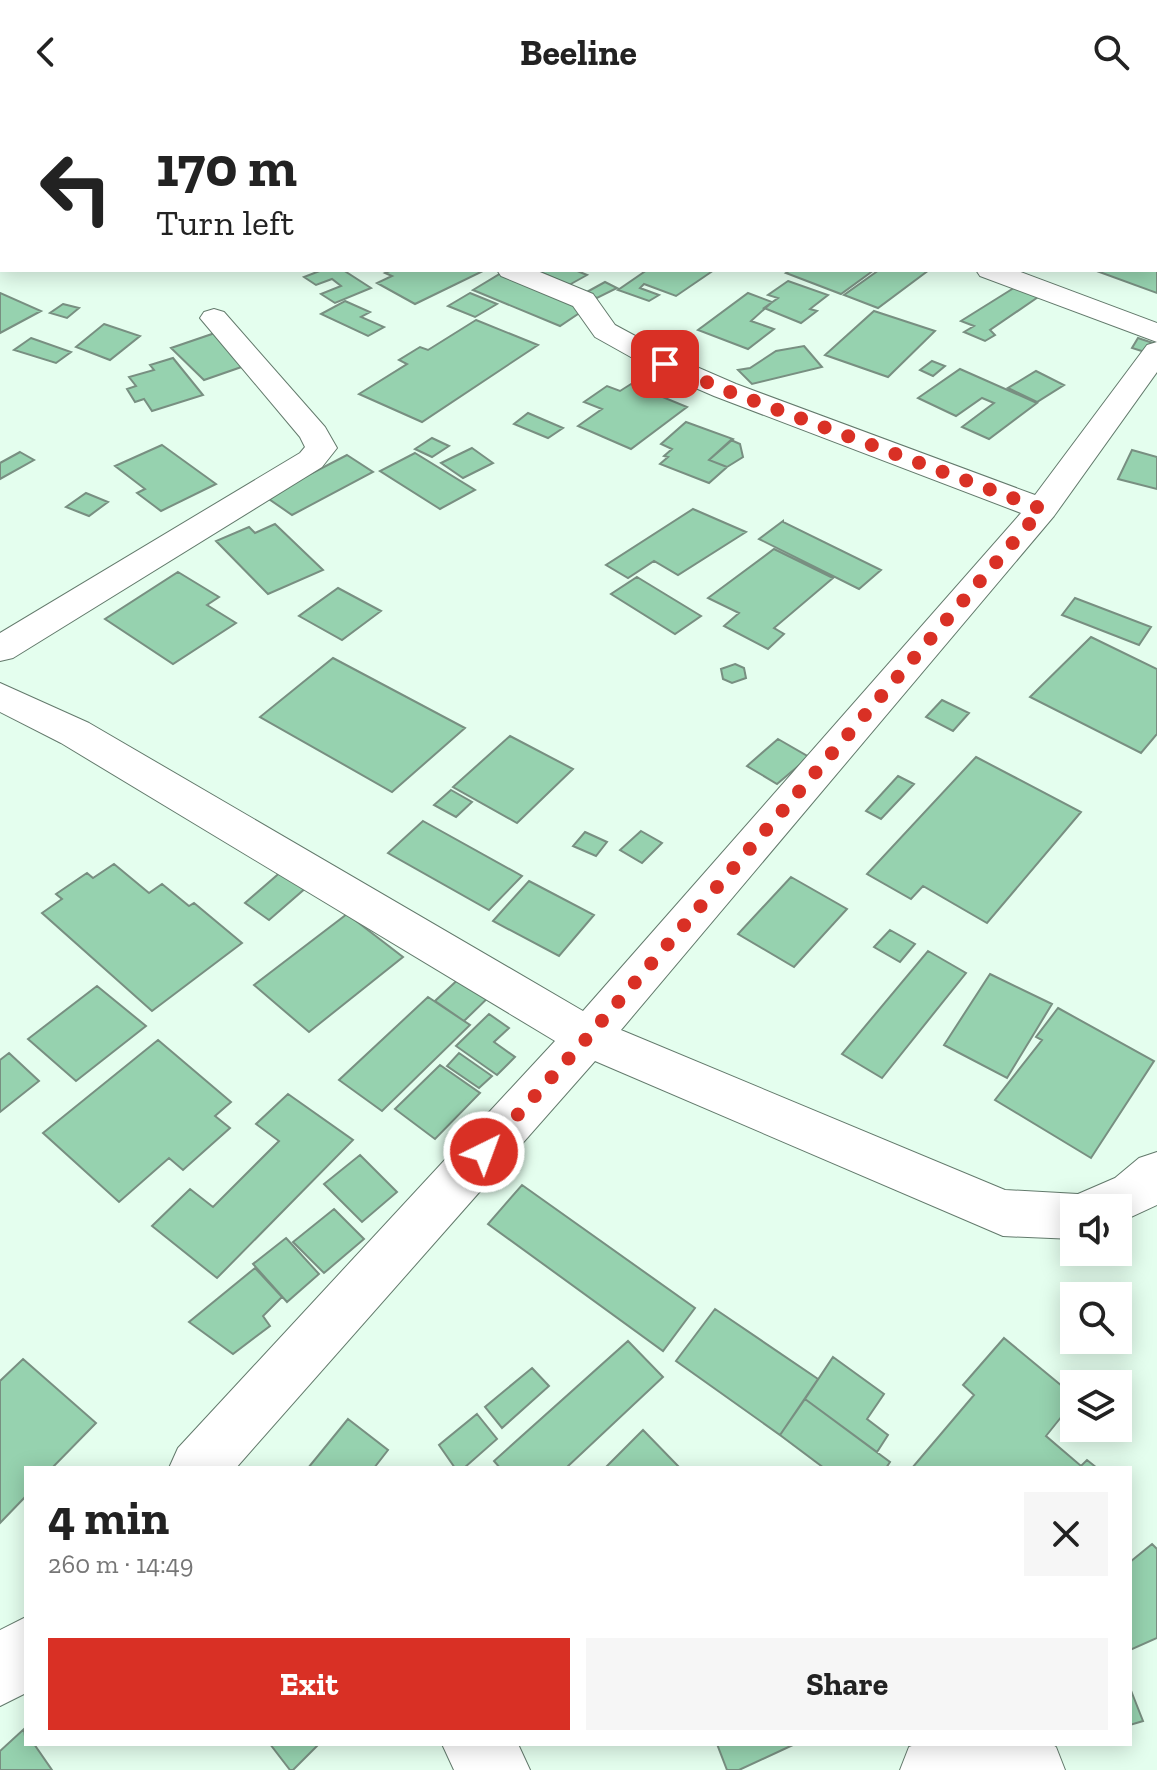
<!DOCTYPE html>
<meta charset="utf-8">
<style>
:root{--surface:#fff;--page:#f6f6f6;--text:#222;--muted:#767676;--accent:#d93025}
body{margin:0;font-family:"Zilla Slab",serif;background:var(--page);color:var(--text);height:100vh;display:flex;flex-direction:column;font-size:30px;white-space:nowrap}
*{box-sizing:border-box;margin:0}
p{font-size:26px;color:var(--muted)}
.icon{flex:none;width:44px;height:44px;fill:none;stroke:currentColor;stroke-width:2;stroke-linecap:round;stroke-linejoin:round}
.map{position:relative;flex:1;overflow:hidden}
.sheet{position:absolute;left:24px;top:1362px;width:1108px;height:280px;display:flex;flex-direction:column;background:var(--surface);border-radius:0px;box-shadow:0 4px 20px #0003}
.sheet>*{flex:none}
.banner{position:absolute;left:0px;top:0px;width:1158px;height:168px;box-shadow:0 4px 20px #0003;background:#fff;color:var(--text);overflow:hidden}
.controls{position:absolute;left:1060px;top:1090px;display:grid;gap:16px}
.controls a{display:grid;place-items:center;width:72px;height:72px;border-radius:0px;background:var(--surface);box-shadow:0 4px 20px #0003;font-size:40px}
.pin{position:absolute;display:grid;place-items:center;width:68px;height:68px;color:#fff;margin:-34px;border-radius:16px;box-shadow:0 4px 12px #0006}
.me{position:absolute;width:88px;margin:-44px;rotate:42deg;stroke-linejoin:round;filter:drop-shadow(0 0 6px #0008)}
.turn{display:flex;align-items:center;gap:28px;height:168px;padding:0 24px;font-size:36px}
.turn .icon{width:104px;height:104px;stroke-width:2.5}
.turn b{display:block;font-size:56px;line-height:68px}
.round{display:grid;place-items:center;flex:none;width:84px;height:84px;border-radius:0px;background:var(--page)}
.headline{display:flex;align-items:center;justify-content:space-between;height:136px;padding:0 24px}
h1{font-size:48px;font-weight:700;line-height:60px}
.action{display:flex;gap:16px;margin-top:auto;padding:16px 24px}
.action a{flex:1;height:92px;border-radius:0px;background:var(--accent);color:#fff;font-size:32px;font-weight:700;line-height:92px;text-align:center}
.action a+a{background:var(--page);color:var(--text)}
header{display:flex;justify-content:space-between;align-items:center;height:104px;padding:0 24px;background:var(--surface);font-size:36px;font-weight:700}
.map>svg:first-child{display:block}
.building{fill:#96d2af;stroke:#788f81;stroke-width:2}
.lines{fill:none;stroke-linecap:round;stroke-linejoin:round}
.minor-casing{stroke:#637a6c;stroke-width:2}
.minor{fill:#fff;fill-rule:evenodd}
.route{stroke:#d93025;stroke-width:14;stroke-dasharray:0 25.2}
</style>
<header><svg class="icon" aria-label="back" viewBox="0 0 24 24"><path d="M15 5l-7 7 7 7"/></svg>Beeline<svg class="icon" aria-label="search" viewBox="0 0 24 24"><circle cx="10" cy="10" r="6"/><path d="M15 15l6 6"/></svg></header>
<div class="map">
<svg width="1157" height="1666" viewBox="0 0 1157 1666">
<rect width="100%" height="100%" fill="#e4feee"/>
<path class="building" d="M 1157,148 L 1157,189 L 1094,166 L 1156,166 Z
M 322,166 L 343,166 L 371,184 L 335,199 L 321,190 L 341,182 L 332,175 L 316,181 L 304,173 Z
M 392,166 L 477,166 L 481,168 L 415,200 L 377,179 L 392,172 L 385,169 Z
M 543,166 L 575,166 L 587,171 L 569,181 L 540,168 Z
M 647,166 L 714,166 L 676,192 L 644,180 L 640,184 L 659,191 L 649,197 L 618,186 Z
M 791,166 L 874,166 L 841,190 L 786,169 Z
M 879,166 L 929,166 L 878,204 L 844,191 Z
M 503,168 L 584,206 L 560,222 L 473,186 Z
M 788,177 L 828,191 L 810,205 L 817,207 L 801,219 L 764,204 L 778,194 L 768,191 Z
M 605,178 L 617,184 L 597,194 L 585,189 Z
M 1017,182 L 1044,189 L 990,226 L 995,231 L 985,237 L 964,228 L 974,222 L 961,217 Z
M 0,189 L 41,207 L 0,229 Z
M 470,189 L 497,200 L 475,213 L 448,202 Z
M 748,189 L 772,198 L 751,217 L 774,225 L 748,245 L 698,226 Z
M 345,197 L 370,208 L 361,213 L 384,223 L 368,232 L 321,210 Z
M 63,200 L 79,204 L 67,214 L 50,209 Z
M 874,207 L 935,227 L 888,273 L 825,251 Z
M 476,216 L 538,241 L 422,318 L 359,290 L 407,260 L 399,256 L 420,243 L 428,246 Z
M 104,220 L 140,232 L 110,256 L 76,243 Z
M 215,229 L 250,260 L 204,276 L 171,244 Z
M 31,234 L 71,248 L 56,259 L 14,246 Z
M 1138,234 L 1153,239 L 1145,248 L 1132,244 Z
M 804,242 L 822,263 L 752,280 L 738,266 L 750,264 L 776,247 Z
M 173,254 L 203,291 L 152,307 L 144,295 L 135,298 L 127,285 L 136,282 L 129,273 L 154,266 L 150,261 Z
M 932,257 L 945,262 L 933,272 L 920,266 Z
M 960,265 L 1037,299 L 989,335 L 962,323 L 994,299 L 982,294 L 956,312 L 918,294 Z
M 1036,267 L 1064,281 L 1037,298 L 1008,284 Z
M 631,280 L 687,303 L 631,345 L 578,322 L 602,305 L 584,298 L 607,282 L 620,287 Z
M 528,309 L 563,324 L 548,334 L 514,320 Z
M 686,318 L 733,335 L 709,356 L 727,363 L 709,379 L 660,360 L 668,353 L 664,352 L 672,345 L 661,340 Z
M 432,334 L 449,342 L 432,353 L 415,345 Z
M 731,336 L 740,340 L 743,353 L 727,363 L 709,356 Z
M 162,341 L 216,380 L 161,407 L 137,389 L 145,385 L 115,362 Z
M 472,344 L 493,359 L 463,374 L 441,359 Z
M 1132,346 L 1157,353 L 1157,385 L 1118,375 Z
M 20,348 L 34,356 L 0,375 L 0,359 Z
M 415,349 L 475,386 L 440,405 L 380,367 Z
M 347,351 L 373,368 L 292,411 L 266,393 Z
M 86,389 L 108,398 L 89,412 L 66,403 Z
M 693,405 L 746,428 L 678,471 L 654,457 L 628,474 L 606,461 Z
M 783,417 L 783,418 L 881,466 L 859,485 L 759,435 Z
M 275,420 L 323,466 L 268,490 L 216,437 L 249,423 L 255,429 Z
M 774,445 L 833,474 L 774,524 L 784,530 L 768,545 L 724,522 L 739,509 L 708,494 Z
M 178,468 L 219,493 L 207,501 L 236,519 L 173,560 L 105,515 Z
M 637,473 L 701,512 L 675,530 L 611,490 Z
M 338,484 L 381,507 L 342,536 L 299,512 Z
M 1075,494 L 1151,523 L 1139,541 L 1062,511 Z
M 1091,533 L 1157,565 L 1157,630 L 1141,649 L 1030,593 Z
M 333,554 L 465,624 L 392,688 L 260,613 Z
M 735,560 L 744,564 L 746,574 L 732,579 L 723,575 L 721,565 Z
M 942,596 L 969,609 L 953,627 L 926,613 Z
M 510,632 L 573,665 L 517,719 L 453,683 Z
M 778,635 L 809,653 L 777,680 L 747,662 Z
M 976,653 L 1081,708 L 987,819 L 923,782 L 911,795 L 867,770 Z
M 898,672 L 914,680 L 881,715 L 866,707 Z
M 451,686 L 472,698 L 456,713 L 434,701 Z
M 423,717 L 522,772 L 489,806 L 388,749 Z
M 641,727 L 662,739 L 642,759 L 620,746 Z
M 585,728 L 607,738 L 596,752 L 573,742 Z
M 114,760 L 149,789 L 162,780 L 189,802 L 194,799 L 242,839 L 152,907 L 42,809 L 62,795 L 56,790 L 87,769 L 93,774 Z
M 283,766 L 308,782 L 269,816 L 245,799 Z
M 791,773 L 847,805 L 794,863 L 738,830 Z
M 529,777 L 594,811 L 559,852 L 493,817 Z
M 347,810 L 403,853 L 309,928 L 254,881 Z
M 890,826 L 915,840 L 900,858 L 874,843 Z
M 928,847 L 966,869 L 882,974 L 842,950 Z
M 465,869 L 494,888 L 464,917 L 435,897 Z
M 990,870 L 1052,900 L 1007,974 L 944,941 Z
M 97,882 L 146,922 L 76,977 L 28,935 Z
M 428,893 L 470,921 L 382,1007 L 339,976 Z
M 1058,904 L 1154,957 L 1091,1054 L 995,996 L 1042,936 L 1036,933 Z
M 489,910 L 509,924 L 494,938 L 515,953 L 497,971 L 456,942 Z
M 158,936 L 231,998 L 215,1012 L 230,1024 L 183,1066 L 169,1054 L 119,1098 L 43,1029 Z
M 9,949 L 39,977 L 0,1008 L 0,956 Z
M 459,949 L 492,972 L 479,984 L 447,962 Z
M 440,961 L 480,989 L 435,1035 L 395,1005 Z
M 288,990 L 353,1036 L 217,1174 L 152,1122 L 190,1085 L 213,1103 L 279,1037 L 256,1020 Z
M 360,1051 L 397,1088 L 362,1118 L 324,1080 Z
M 522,1081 L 695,1204 L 663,1247 L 488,1120 Z
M 334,1105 L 364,1135 L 324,1169 L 293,1138 Z
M 286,1134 L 319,1170 L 287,1198 L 253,1160 Z
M 255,1164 L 282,1193 L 263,1212 L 270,1222 L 233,1250 L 189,1218 Z
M 715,1205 L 818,1275 L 780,1331 L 676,1257 Z
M 1004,1234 L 1074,1292 L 1074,1297 L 1046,1332 L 1081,1362 L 1087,1356 L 1097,1364 L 912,1364 L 974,1291 L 963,1281 Z
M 628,1237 L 663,1273 L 566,1364 L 500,1364 L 494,1357 Z
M 833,1253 L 884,1290 L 867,1315 L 888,1331 L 877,1348 L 805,1295 Z
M 23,1255 L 96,1319 L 52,1364 L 26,1364 L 26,1392 L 0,1419 L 0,1277 Z
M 532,1264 L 549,1282 L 502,1324 L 485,1303 Z
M 805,1295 L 890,1358 L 886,1364 L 824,1364 L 780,1331 Z
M 477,1310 L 497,1335 L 464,1364 L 455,1364 L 439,1341 Z
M 348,1315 L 388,1346 L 374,1364 L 308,1364 Z
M 643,1326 L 680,1364 L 605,1364 Z
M 1152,1440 L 1157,1445 L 1157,1534 L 1130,1546 L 1130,1458 Z
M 1130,1584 L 1143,1617 L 1130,1621 Z
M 24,1625 L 26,1640 L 34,1640 L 52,1666 L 0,1666 L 0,1647 Z
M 270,1640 L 319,1640 L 293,1666 L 290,1666 Z
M 717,1640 L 795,1640 L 739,1666 L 727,1666 Z"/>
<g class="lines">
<g class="minor-casing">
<path id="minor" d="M 434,0 L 465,0 L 467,2 L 436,2 Z
M 908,0 L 937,0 L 939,2 L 910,2 Z
M 987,0 L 1012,0 L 985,2 Z
M 497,166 L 535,166 L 593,190 L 615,221 L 676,254 L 736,280 L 1035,391 L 1147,241 L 1157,238 L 1157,268 L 1054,412 L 621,926 L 1005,1086 L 1078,1090 L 1115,1074 L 1139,1054 L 1157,1048 L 1157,1101 L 1118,1119 L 1118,1104 L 1074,1104 L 1074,1135 L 1003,1132 L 595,957 L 236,1364 L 169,1364 L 178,1344 L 555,937 L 61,639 L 0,608 L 0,579 L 89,619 L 583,907 L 1021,409 L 714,292 L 654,266 L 595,233 L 573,202 L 501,172 Z
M 976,166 L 1015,166 L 1157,219 L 1157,238 L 980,172 Z
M 214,205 L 224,208 L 325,323 L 337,344 L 322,363 L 13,554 L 0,557 L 0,529 L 300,349 L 305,343 L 300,333 L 200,214 L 204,208 Z
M 26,1513 L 26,1589 L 0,1602 L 0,1526 Z
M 442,1640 L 518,1640 L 530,1666 L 454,1666 Z
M 917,1640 L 1051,1640 L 1056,1643 L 1065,1666 L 900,1666 L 909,1643 Z"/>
</g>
<use href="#minor" class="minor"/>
</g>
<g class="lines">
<path class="route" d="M 484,1048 L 588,933 L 1042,405 L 725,286 L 665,260"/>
</g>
</svg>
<div class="controls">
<a><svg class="icon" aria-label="sound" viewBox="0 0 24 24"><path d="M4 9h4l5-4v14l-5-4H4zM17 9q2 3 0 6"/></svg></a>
<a><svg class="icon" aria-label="search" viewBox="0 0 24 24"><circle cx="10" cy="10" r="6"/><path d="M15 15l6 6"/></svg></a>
<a><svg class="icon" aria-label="layers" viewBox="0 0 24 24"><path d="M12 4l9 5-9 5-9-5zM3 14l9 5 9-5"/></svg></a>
</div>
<div class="pin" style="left:665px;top:260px;background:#d93025"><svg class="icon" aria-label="arrive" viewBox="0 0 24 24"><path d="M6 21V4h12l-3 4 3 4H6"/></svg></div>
<svg class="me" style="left:484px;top:1048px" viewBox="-20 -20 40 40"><circle r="17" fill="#d93025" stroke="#fff" stroke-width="3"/><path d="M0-11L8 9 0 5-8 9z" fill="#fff"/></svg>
<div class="banner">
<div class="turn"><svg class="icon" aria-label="left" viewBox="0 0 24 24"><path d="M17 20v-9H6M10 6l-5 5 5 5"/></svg><div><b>170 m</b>Turn left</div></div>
</div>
<section class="sheet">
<div class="headline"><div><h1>4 min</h1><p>260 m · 14:49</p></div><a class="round"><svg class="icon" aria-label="close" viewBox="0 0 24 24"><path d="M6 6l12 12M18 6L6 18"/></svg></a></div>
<div class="action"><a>Exit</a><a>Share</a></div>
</section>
</div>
